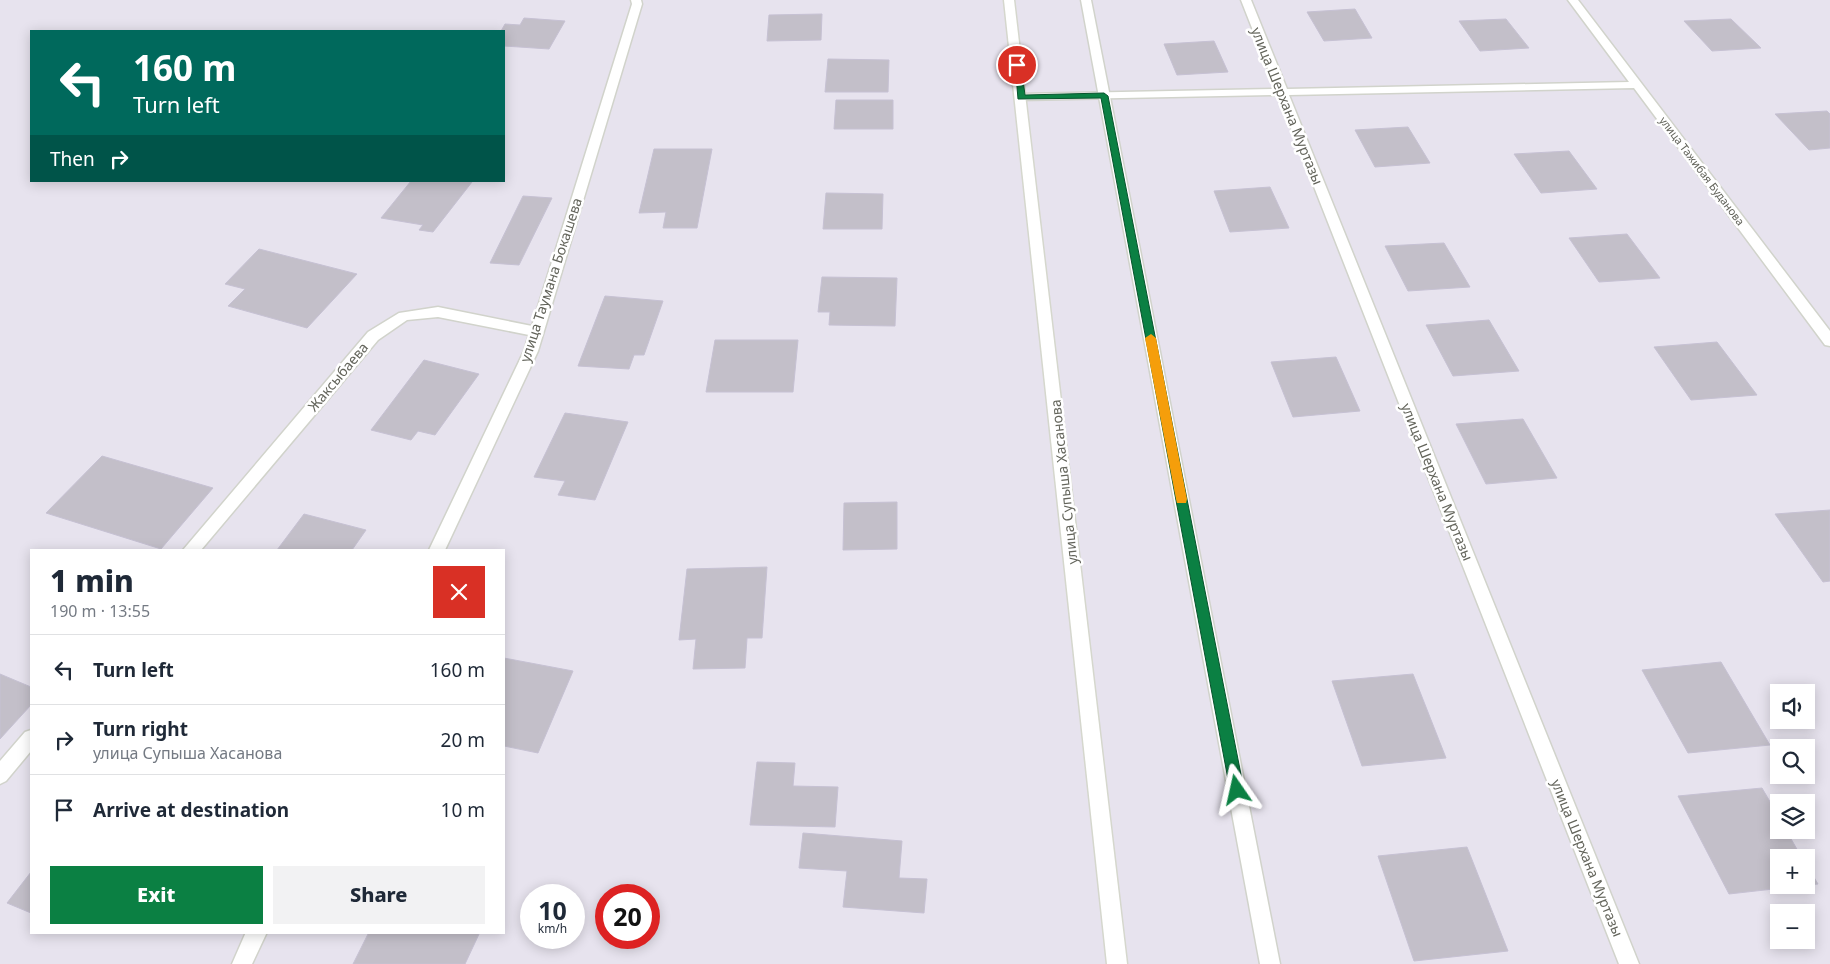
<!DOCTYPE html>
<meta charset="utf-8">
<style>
:root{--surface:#fff;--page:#f2f2f3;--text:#1f2937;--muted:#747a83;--line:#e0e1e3;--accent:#0b8043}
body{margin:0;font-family:"Noto Sans",sans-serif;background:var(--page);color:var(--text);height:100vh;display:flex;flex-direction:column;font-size:19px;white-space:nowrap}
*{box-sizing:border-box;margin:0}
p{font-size:16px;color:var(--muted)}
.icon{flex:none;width:28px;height:28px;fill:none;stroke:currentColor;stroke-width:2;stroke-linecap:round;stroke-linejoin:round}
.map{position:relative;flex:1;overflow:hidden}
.sheet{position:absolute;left:30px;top:549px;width:475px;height:385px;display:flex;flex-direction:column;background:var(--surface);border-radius:0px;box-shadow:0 2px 12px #0003}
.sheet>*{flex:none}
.top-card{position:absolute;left:30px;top:30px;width:475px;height:152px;border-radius:0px;box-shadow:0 2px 12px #0003;background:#00695c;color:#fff;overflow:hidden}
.fabs{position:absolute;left:1770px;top:684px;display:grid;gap:10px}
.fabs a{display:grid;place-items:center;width:45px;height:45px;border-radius:0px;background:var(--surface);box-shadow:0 2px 12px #0003;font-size:25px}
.speed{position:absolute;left:520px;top:884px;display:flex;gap:10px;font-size:25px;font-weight:700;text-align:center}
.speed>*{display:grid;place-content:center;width:65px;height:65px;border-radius:50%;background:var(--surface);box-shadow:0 2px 12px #0003;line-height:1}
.speed small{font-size:12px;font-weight:400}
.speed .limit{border:8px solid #d22;background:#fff;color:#111}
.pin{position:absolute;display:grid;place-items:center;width:42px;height:42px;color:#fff;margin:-21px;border:2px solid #fff;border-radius:50%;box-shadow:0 1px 5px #0007}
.me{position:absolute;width:55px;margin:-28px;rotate:349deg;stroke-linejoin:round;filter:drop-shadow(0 0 4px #0008)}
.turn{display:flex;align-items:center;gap:18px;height:105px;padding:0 20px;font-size:22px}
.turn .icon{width:65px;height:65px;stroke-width:2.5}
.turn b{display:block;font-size:35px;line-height:42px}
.then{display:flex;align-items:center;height:48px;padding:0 20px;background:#0003;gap:10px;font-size:19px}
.round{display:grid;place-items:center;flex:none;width:52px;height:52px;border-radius:0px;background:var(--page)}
.summary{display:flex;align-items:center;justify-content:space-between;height:85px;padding:0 20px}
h1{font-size:30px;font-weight:800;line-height:38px}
.cta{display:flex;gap:10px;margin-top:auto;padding:10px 20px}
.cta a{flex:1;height:58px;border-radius:0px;background:var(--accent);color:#fff;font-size:20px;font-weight:800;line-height:58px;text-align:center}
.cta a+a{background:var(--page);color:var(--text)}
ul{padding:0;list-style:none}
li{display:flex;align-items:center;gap:15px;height:70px;padding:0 20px;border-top:1px solid var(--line)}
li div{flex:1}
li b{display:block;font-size:19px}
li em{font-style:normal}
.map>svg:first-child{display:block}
.building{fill:#c3bfc9;stroke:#c6c1d3}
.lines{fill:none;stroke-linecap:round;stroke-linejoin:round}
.lane-casing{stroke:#d1d3cb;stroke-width:3}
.street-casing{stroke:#d1d3cb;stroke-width:3}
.secondary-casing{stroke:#d5d7cd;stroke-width:3}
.lane{fill:#fff;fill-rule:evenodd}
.street{fill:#fff;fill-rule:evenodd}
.secondary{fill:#fff;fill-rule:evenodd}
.route{fill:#0b8043;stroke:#07532c}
.slow{fill:#f59e0b}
.labels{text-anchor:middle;stroke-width:5;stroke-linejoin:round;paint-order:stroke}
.far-street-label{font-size:11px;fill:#63645b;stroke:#fff}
.street-label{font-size:14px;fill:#63645b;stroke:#fff}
</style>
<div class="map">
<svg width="1830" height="964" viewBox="0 0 1830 964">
<rect width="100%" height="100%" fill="#e7e3ee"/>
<path class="building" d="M 1355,9 L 1372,38 L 1324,41 L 1307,12 Z
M 822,14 L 821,40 L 767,41 L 769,15 Z
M 524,18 L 565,21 L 549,49 L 504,46 L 504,31 L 501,31 L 505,24 L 520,25 Z
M 1506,19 L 1529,48 L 1480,51 L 1459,21 Z
M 1731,19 L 1761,48 L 1712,51 L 1684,21 Z
M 1214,41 L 1228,72 L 1177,75 L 1164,44 Z
M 828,59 L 889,60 L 888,92 L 825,92 Z
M 836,100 L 893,100 L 893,129 L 834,129 Z
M 1827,111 L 1830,114 L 1830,148 L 1809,150 L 1775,114 Z
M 1408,127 L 1430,163 L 1375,167 L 1355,130 Z
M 654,149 L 712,149 L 697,228 L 663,228 L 666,212 L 639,213 Z
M 1569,151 L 1597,189 L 1541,193 L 1514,154 Z
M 411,181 L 465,181 L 472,182 L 433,232 L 419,230 L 423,225 L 381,218 Z
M 1270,187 L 1289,228 L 1230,232 L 1214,191 Z
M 826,193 L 883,194 L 882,229 L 823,229 Z
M 523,196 L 552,198 L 519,265 L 490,263 Z
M 1627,234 L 1660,278 L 1599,282 L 1569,238 Z
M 1444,243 L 1470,287 L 1408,291 L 1385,246 Z
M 259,249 L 357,274 L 307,328 L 228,306 L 245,289 L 225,284 Z
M 822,277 L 897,278 L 895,326 L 829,325 L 830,312 L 818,312 Z
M 605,296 L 663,301 L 644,355 L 634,355 L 629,369 L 578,366 Z
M 1489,320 L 1519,371 L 1453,376 L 1426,325 Z
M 715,340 L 798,340 L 793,392 L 706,392 Z
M 1717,342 L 1757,395 L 1691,400 L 1654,347 Z
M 1336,357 L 1360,411 L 1293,417 L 1271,362 Z
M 424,360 L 479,374 L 435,435 L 418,431 L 411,440 L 371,430 Z
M 565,413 L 628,422 L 595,500 L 558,495 L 565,481 L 534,477 Z
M 1523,419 L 1557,478 L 1486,484 L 1456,424 Z
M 102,456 L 213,488 L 161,549 L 46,513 Z
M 897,502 L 897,549 L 843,550 L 844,503 Z
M 1830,510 L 1830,581 L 1823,582 L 1775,514 Z
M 304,514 L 366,530 L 352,550 L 277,550 Z
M 767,567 L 762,638 L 747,638 L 745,668 L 693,669 L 696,639 L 679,640 L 687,569 Z
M 504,658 L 573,671 L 538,753 L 504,746 Z
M 1721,662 L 1770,745 L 1688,753 L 1642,670 Z
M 0,674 L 31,687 L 31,705 L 0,739 Z
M 1413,674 L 1446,758 L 1362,766 L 1332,681 Z
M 757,762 L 795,763 L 793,786 L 838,787 L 835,827 L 750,825 Z
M 1762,788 L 1779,817 L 1779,830 L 1786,830 L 1802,858 L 1779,858 L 1779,885 L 1806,885 L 1806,864 L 1818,884 L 1729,894 L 1678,796 Z
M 803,833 L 902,841 L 899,878 L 927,879 L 924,913 L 843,907 L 847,871 L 799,868 Z
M 1467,847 L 1508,951 L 1414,961 L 1378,856 Z
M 31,872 L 31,913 L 7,903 Z
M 369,932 L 480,932 L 465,964 L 353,964 Z"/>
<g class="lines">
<g class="lane-casing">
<path id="lane" d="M 1081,0 L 1091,0 L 1280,964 L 1260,964 Z"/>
</g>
<g class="street-casing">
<path id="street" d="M 631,0 L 641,0 L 642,4 L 538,351 L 445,550 L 429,550 L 524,351 L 529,335 L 438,317 L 407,320 L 378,340 L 201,550 L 183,550 L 368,332 L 399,313 L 438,307 L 532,326 L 632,4 Z
M 1241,0 L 1251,0 L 1287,89 L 1629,82 L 1568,0 L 1578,0 L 1830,331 L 1830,346 L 1825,345 L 1634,88 L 1289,95 L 1639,964 L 1619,964 L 1278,95 L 1021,100 L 1016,97 L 1021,94 L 1276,89 Z
M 31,730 L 31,751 L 6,781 L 0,784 L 0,761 L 25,732 Z
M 246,932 L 267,932 L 252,964 L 232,964 Z"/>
</g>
<g class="secondary-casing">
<path id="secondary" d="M 1004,0 L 1014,0 L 1127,964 L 1107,964 Z"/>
</g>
<use href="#lane" class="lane"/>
<use href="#street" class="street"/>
<use href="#secondary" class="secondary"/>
</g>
<path class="route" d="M 1015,63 L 1021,65 L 1025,95 L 1104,93 L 1108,96 L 1244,790 L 1242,795 L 1237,797 L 1232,795 L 1230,790 L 1101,98 L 1018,99 Z"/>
<path class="slow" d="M 1151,334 L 1156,338 L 1187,499 L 1186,503 L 1177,503 L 1176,499 L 1145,338 Z"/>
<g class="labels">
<g class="far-street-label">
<text transform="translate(1702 171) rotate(53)" y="4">улица Тажибая Буданова</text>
</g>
<g class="street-label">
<text transform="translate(1287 106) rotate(68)" y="5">улица Шерхана Муртазы</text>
<text transform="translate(551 280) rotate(-72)" y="5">улица Таумана Бокашева</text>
<text transform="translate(338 377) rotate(-50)" y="5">Жаксыбаева</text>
<text transform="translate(1064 482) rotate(-96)" y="5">улица Супыша Хасанова</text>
<text transform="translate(1437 482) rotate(68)" y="5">улица Шерхана Муртазы</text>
<text transform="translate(1587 858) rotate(68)" y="5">улица Шерхана Муртазы</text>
</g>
</g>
</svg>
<div class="fabs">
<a><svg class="icon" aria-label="sound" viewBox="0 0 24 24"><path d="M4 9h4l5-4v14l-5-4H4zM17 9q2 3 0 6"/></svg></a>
<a><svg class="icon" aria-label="search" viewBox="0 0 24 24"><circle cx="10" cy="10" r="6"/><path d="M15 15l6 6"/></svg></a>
<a><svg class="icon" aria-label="layers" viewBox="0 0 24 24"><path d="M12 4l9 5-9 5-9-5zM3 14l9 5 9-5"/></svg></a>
<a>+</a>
<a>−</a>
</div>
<div class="speed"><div>10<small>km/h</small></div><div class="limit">20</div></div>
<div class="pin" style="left:1017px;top:65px;background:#d93025"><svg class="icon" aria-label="arrive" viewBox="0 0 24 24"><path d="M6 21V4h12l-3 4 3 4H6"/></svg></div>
<svg class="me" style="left:1237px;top:790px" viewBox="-20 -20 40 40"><path d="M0-17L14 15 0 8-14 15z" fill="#0b8043" stroke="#fff" stroke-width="4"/></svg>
<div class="top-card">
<div class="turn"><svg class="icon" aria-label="left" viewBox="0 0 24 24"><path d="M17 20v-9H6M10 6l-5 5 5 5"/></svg><div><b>160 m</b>Turn left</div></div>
<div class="then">Then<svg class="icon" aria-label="right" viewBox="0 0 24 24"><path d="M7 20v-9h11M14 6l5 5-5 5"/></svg></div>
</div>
<section class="sheet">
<div class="summary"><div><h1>1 min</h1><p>190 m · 13:55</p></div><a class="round" style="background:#d93025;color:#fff"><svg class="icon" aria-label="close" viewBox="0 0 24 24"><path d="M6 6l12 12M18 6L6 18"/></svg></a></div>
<ul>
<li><svg class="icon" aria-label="left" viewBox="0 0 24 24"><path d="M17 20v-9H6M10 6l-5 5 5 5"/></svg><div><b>Turn left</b></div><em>160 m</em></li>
<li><svg class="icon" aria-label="right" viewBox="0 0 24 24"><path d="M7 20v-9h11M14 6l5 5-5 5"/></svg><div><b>Turn right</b><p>улица Супыша Хасанова</p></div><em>20 m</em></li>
<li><svg class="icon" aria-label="arrive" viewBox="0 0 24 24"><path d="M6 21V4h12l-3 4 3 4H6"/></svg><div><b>Arrive at destination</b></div><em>10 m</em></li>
</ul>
<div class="cta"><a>Exit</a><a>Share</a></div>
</section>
</div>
